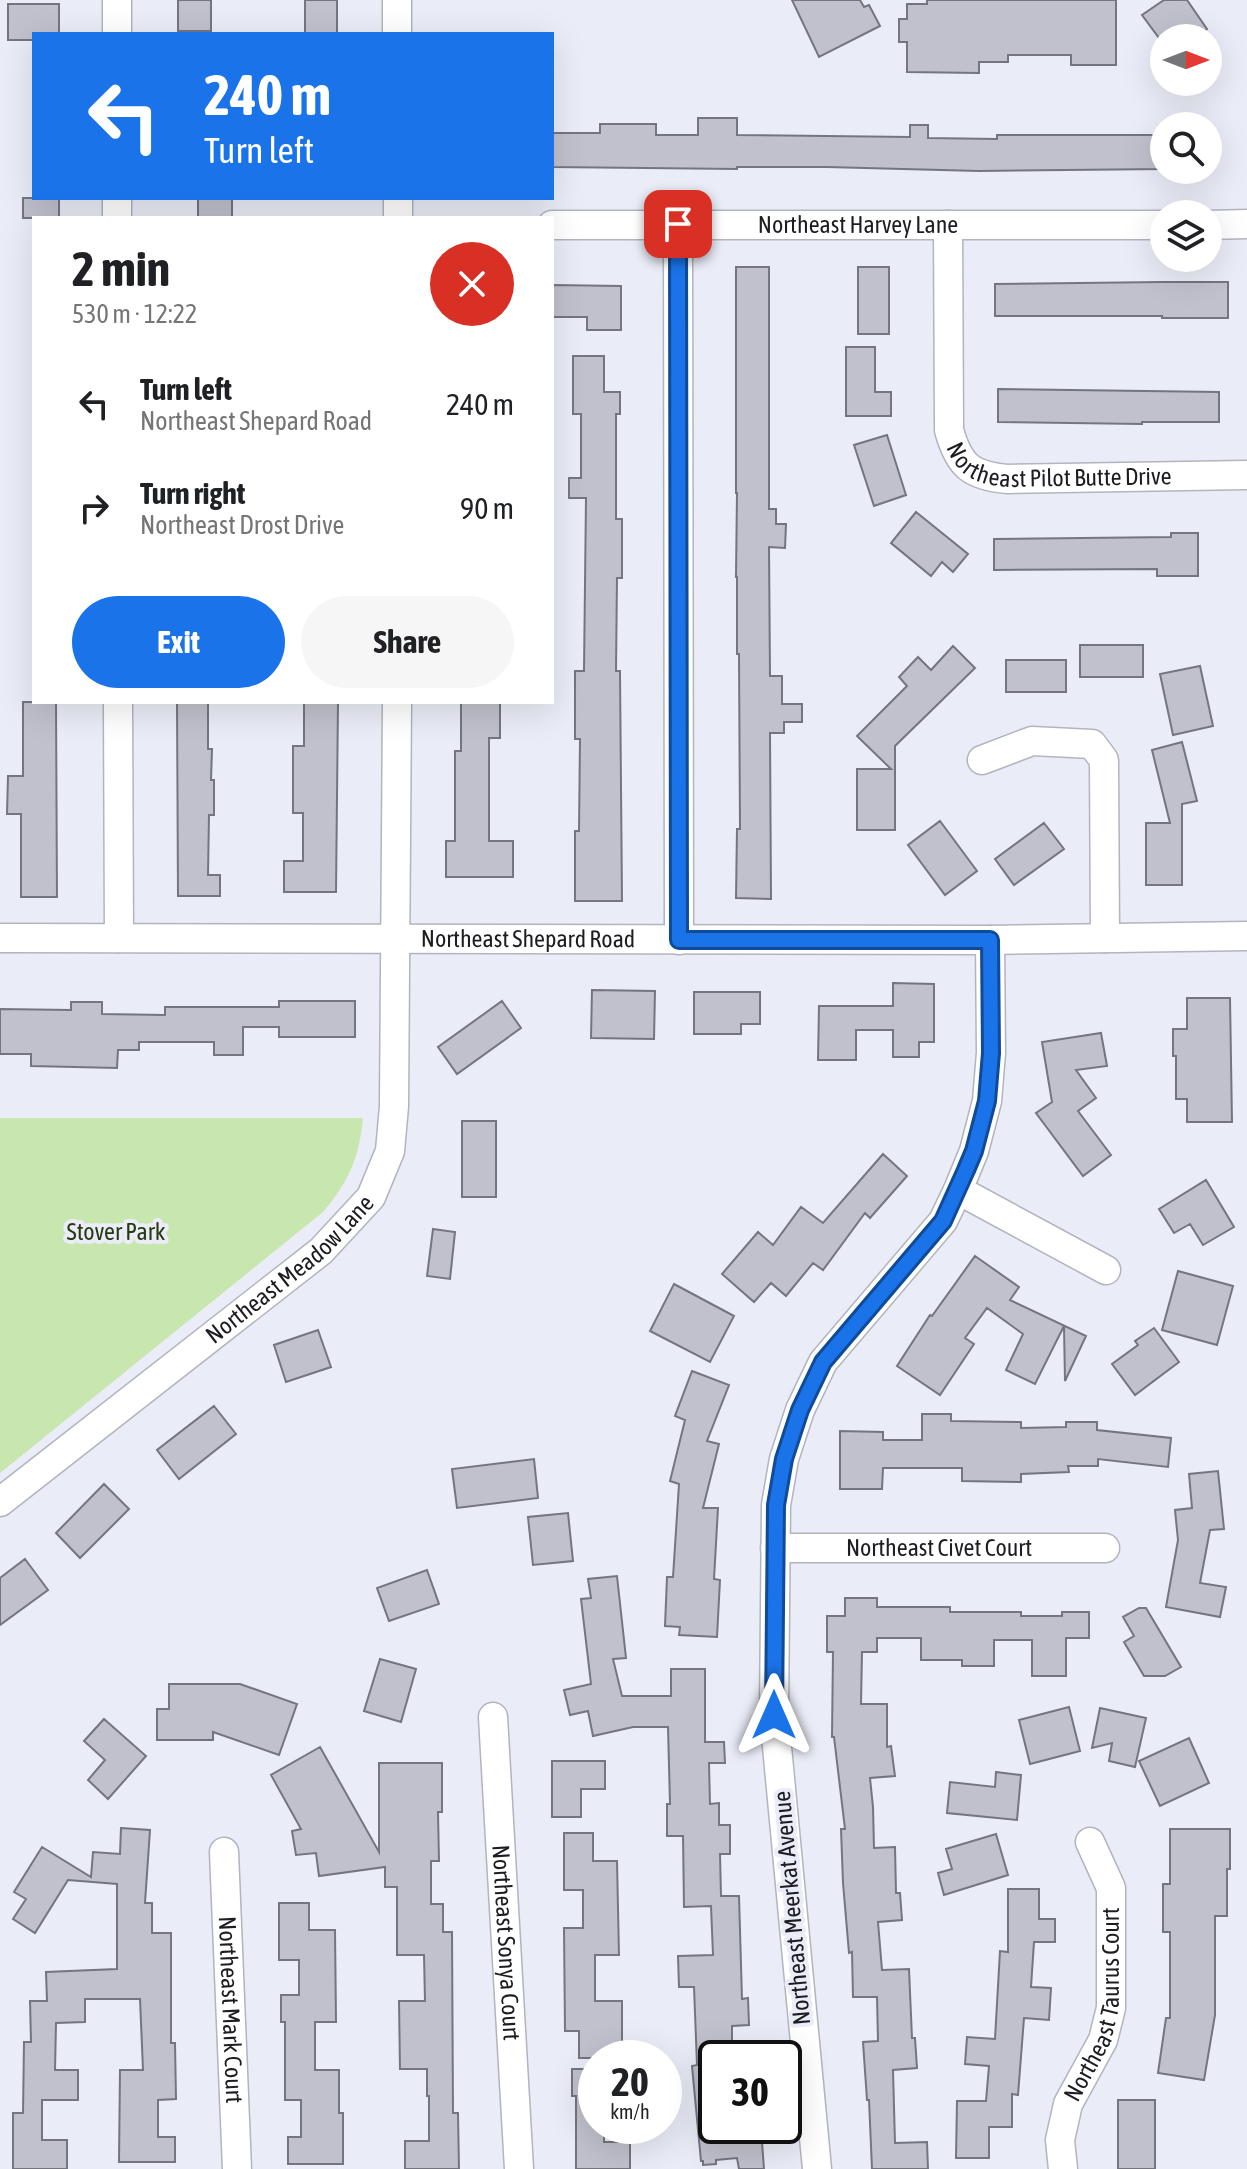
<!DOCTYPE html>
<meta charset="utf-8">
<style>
:root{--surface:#fff;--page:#f6f6f6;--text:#202124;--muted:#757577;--accent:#1a73e8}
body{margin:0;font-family:"Asap Condensed",sans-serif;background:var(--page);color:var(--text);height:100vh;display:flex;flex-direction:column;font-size:30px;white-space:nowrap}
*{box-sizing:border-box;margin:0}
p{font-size:26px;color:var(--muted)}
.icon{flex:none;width:44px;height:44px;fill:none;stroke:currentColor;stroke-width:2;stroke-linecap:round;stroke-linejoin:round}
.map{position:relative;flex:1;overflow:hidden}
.panel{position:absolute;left:32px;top:216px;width:522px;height:488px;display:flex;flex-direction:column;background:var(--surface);border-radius:0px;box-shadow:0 8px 32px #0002}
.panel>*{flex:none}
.banner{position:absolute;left:32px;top:32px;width:522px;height:168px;border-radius:0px;box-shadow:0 8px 32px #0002;background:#1a73e8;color:#fff;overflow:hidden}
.needle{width:52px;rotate:90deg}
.buttons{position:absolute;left:1150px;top:24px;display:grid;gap:16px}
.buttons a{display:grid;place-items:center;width:72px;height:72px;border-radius:50%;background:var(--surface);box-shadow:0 8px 32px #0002;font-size:40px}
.speed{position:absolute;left:578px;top:2040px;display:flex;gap:16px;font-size:40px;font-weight:700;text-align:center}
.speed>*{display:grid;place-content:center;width:104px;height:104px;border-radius:50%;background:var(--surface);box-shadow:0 8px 32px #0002;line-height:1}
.speed small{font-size:20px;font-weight:400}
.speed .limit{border:4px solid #111;border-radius:12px;background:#fff;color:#111}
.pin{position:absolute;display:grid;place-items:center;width:68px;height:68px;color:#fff;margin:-34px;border-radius:16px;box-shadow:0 4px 12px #0006}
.me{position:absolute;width:88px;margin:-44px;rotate:0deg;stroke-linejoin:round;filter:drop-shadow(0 0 6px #0008)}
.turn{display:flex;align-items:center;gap:28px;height:168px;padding:0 40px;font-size:36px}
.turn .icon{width:104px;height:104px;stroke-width:2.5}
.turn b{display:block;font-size:56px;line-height:68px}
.round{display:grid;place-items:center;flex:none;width:84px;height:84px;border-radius:42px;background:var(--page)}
.overview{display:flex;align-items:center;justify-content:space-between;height:136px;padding:0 40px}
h1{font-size:48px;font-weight:700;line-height:60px}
.button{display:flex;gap:16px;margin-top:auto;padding:16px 40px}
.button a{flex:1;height:92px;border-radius:48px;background:var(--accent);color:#fff;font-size:32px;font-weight:700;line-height:92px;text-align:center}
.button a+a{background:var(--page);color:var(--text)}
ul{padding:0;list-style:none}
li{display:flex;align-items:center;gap:24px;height:104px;padding:0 40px}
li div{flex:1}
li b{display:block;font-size:30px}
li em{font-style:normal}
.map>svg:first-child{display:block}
.green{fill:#c7e7ae}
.building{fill:#c0c1cc;stroke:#74757f;stroke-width:2}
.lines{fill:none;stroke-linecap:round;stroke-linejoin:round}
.minor-casing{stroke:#b2b4be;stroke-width:31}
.minor{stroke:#fff;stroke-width:28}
.route-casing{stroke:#114b97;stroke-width:20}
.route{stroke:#1a73e8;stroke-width:14}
.labels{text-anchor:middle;stroke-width:8;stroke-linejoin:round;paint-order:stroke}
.street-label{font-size:24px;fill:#1c1d21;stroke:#eaecf7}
.park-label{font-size:24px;fill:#253b0f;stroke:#eaecf7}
</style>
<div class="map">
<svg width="1247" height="2169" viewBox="0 0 1247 2169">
<rect width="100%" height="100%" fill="#eaecf7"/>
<path class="green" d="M 0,1118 L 363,1118 C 359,1158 349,1181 323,1212 L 0,1473 Z"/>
<path class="building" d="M 178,0 L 211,0 L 211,31 L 178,31 Z
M 305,0 L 337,0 L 337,34 L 305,34 Z
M 792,0 L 860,0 L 864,7 L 869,5 L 880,26 L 819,57 Z
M 927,0 L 1116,0 L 1116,65 L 1071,65 L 1071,55 L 1008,55 L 1008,62 L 979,62 L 979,73 L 907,72 L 907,42 L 899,42 L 899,19 L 907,19 L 907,4 L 927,4 Z
M 1164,0 L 1187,0 L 1207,29 L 1195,38 L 1159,38 L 1142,15 Z
M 8,4 L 59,4 L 59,34 L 34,34 L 34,40 L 8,40 Z
M 698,118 L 737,118 L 737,135 L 910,137 L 910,125 L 928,125 L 928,138 L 997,139 L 997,135 L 1164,135 L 1164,169 L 979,171 L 827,167 L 737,167 L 737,169 L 552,167 L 552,133 L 600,133 L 600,124 L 656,124 L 656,135 L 698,135 Z
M 23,198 L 59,198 L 59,218 L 23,218 Z
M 198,198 L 232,198 L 232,218 L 198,218 Z
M 736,267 L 769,267 L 769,509 L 776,509 L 776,524 L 786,524 L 785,548 L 769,547 L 770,676 L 782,676 L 782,704 L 802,704 L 802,722 L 784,722 L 784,733 L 770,733 L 771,899 L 736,898 L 737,829 L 740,829 L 739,654 L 737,654 L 737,577 L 736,577 L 737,493 L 736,493 Z
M 858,267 L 889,267 L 889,334 L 858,334 Z
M 1162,282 L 1228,282 L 1228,318 L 1162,318 L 1162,316 L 995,316 L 995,284 Z
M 552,285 L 621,286 L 621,330 L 587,330 L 587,317 L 552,317 Z
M 846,347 L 875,347 L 875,392 L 891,392 L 891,416 L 846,416 Z
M 573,356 L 604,356 L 604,392 L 620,392 L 620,414 L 616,414 L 616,519 L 622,519 L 622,578 L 617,578 L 616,671 L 620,671 L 622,901 L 575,901 L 575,831 L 579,831 L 580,739 L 575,739 L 575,671 L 584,671 L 586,498 L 569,498 L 569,478 L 581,478 L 581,414 L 573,414 Z
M 998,389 L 1219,392 L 1219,422 L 1142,422 L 1142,424 L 998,422 Z
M 887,435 L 906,495 L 874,506 L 854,445 Z
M 916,512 L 968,554 L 953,572 L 942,562 L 931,576 L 891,543 Z
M 1171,533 L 1198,533 L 1198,576 L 1157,576 L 1157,569 L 994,570 L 994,539 L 1171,537 Z
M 1080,645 L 1143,645 L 1143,677 L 1080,677 Z
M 953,646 L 975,668 L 895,746 L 895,830 L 857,830 L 857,769 L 891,769 L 857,736 L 907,686 L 899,677 L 918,657 L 931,670 Z
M 1006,660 L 1066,660 L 1066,692 L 1006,692 Z
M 1200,666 L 1213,726 L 1173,735 L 1160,674 Z
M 23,702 L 56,702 L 57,897 L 21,897 L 21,814 L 7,814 L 8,776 L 23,776 Z
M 177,702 L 208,702 L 208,749 L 212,749 L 211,780 L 214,780 L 214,815 L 209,815 L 208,875 L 220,875 L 220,896 L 178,896 Z
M 304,702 L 338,702 L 336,892 L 284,892 L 284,861 L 303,861 L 303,813 L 293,813 L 293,746 L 304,746 Z
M 461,702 L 500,702 L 500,738 L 489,738 L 489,841 L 513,841 L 513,877 L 446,877 L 446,841 L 455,841 L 455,751 L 461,751 Z
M 1182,742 L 1197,801 L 1182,804 L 1182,885 L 1146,885 L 1146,823 L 1170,823 L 1152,750 Z
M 940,821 L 977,871 L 945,895 L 908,845 Z
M 1044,823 L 1064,849 L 1014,885 L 995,859 Z
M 893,983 L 934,984 L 934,1042 L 919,1042 L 919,1057 L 893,1057 L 893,1030 L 856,1030 L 856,1060 L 818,1060 L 819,1006 L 893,1006 Z
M 592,990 L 655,991 L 654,1039 L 591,1038 Z
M 694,992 L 760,992 L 760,1024 L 741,1024 L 741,1034 L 694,1034 Z
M 1187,998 L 1230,998 L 1232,1122 L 1187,1122 L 1187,1099 L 1176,1099 L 1176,1056 L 1173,1056 L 1173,1029 L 1187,1029 Z
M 279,1001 L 355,1001 L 355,1037 L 279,1037 L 279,1027 L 243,1027 L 243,1055 L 214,1055 L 214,1042 L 139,1042 L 139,1050 L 118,1050 L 117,1068 L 31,1066 L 31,1054 L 0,1054 L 0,1009 L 71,1010 L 71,1002 L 102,1002 L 102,1014 L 165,1015 L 165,1007 L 279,1007 Z
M 502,1001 L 521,1028 L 457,1074 L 438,1047 Z
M 1101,1033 L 1107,1066 L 1076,1070 L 1096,1098 L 1078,1111 L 1111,1155 L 1083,1176 L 1036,1113 L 1052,1102 L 1042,1042 Z
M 462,1121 L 496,1121 L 496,1197 L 462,1197 Z
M 883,1154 L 907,1176 L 870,1218 L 865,1213 L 823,1270 L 813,1263 L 786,1296 L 771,1283 L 754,1302 L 722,1274 L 758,1232 L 773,1245 L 801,1207 L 823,1223 Z
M 1206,1180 L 1234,1227 L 1203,1245 L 1190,1224 L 1174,1233 L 1159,1209 Z
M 433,1229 L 455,1232 L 450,1279 L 427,1276 Z
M 975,1256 L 1019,1287 L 1010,1300 L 1086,1336 L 1065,1381 L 1064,1326 L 1035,1384 L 1006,1370 L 1023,1334 L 987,1308 L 965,1338 L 974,1344 L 940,1395 L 897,1366 L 930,1315 L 932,1316 Z
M 1178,1271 L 1233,1286 L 1217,1345 L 1162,1330 Z
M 674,1284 L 734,1316 L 710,1362 L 650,1331 Z
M 1154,1328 L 1179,1362 L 1135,1395 L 1112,1364 L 1138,1345 L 1135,1341 Z
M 318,1330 L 331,1367 L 286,1382 L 274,1345 Z
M 692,1371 L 729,1385 L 707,1441 L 719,1444 L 703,1508 L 718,1508 L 714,1579 L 720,1580 L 717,1637 L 679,1635 L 680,1627 L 665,1626 L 667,1577 L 673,1577 L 679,1484 L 670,1481 L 685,1420 L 675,1416 Z
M 214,1406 L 236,1434 L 179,1479 L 157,1450 Z
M 922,1414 L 951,1414 L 951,1421 L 1021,1422 L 1021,1428 L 1066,1427 L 1066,1422 L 1097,1422 L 1097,1430 L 1171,1438 L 1168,1467 L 1098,1459 L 1098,1466 L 1068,1466 L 1069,1472 L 1021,1474 L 1021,1482 L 962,1481 L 962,1468 L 883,1468 L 882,1489 L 840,1489 L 840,1431 L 883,1432 L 883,1440 L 922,1440 Z
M 534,1459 L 538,1498 L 457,1508 L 452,1469 Z
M 1218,1471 L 1224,1529 L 1210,1530 L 1200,1583 L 1226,1587 L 1220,1617 L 1166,1607 L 1178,1540 L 1175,1510 L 1192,1508 L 1189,1474 Z
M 104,1484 L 129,1509 L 80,1558 L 56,1533 Z
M 568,1513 L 573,1561 L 533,1565 L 528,1517 Z
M 25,1559 L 48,1590 L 0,1625 L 0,1578 Z
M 427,1570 L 439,1604 L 389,1621 L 377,1588 Z
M 617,1576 L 626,1658 L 613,1659 L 622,1696 L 671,1696 L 671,1669 L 705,1669 L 705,1742 L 724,1742 L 725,1763 L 709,1763 L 710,1804 L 719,1803 L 719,1825 L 730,1825 L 730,1854 L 720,1854 L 721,1896 L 739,1896 L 742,1999 L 748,1998 L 749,2025 L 732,2026 L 732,2049 L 716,2050 L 716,2126 L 751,2126 L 753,2143 L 762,2142 L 764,2169 L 739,2169 L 737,2158 L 716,2160 L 716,2164 L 703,2165 L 703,2161 L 701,2161 L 692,2066 L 697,2065 L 694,1987 L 679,1987 L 678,1956 L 713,1955 L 711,1906 L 684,1907 L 683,1836 L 667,1836 L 667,1804 L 670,1804 L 668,1727 L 633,1727 L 593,1736 L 588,1711 L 570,1715 L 564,1690 L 591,1684 L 581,1599 L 591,1598 L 588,1579 Z
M 845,1598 L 877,1598 L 877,1607 L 950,1607 L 950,1612 L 1021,1612 L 1021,1616 L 1062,1616 L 1062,1612 L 1089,1612 L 1089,1638 L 1066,1638 L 1066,1676 L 1032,1676 L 1032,1640 L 994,1640 L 994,1666 L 962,1666 L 962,1660 L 921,1660 L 921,1638 L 877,1638 L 877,1652 L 862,1652 L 861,1704 L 887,1704 L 887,1747 L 891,1746 L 895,1776 L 870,1778 L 873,1807 L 874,1848 L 895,1847 L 896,1893 L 900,1893 L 902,1920 L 878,1922 L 882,1970 L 909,1969 L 912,2038 L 915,2038 L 917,2068 L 893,2070 L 895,2143 L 927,2142 L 928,2169 L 872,2169 L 869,2100 L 867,2100 L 863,2042 L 878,2041 L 877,1997 L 853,1997 L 852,1952 L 849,1953 L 843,1883 L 841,1829 L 845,1829 L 834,1737 L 832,1737 L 833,1652 L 827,1652 L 827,1616 L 845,1616 Z
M 1139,1608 L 1146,1608 L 1181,1667 L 1165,1676 L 1144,1676 L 1124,1642 L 1134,1636 L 1123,1617 Z
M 380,1659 L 416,1669 L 401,1722 L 364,1711 Z
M 169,1684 L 240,1684 L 297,1704 L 279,1755 L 213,1732 L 213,1740 L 157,1740 L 157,1709 L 169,1709 Z
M 1069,1707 L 1080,1751 L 1030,1764 L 1019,1720 Z
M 1100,1708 L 1146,1718 L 1135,1767 L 1109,1761 L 1112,1743 L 1092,1748 Z
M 104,1719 L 146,1756 L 108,1799 L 88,1780 L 105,1760 L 84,1741 Z
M 1189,1738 L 1209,1783 L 1160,1806 L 1139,1761 Z
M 320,1747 L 379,1852 L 379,1763 L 442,1763 L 442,1812 L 438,1812 L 439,1861 L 431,1861 L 431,1904 L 443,1904 L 443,1932 L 452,1932 L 453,2113 L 458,2113 L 459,2169 L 405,2169 L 405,2141 L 429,2141 L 429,2096 L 427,2096 L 427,2069 L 400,2069 L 399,2001 L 425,2001 L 424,1955 L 397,1955 L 397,1887 L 385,1887 L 385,1867 L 319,1876 L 316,1853 L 296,1855 L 292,1831 L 301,1829 L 271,1775 Z
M 552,1761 L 605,1761 L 605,1789 L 581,1789 L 581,1817 L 552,1817 Z
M 996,1772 L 1021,1775 L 1017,1820 L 947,1813 L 950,1782 L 995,1787 Z
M 121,1828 L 150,1830 L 145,1903 L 152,1903 L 152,1933 L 171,1933 L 171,2043 L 175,2043 L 176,2099 L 158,2100 L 158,2137 L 175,2137 L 175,2162 L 119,2162 L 120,2070 L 143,2070 L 140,1999 L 85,1999 L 85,2022 L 56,2023 L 55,2070 L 78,2070 L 78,2100 L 42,2100 L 42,2140 L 67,2140 L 67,2169 L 13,2169 L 13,2113 L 23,2113 L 24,2042 L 31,2042 L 30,2001 L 47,2001 L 46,1972 L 117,1969 L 117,1884 L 68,1880 L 35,1933 L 13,1919 L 26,1899 L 14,1892 L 42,1847 L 91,1877 L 93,1852 L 120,1854 Z
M 1170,1829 L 1230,1829 L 1230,1869 L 1227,1869 L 1227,1916 L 1215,1916 L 1215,2015 L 1204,2080 L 1158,2073 L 1166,2018 L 1170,2018 L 1170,1932 L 1163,1932 L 1163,1884 L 1170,1884 Z
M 564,1833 L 593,1833 L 593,1861 L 617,1861 L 619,1955 L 595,1955 L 595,2001 L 622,2001 L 622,2058 L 579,2058 L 579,2031 L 565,2031 L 564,1928 L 583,1928 L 583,1890 L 564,1890 Z
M 996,1834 L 1008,1875 L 944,1895 L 938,1873 L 952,1869 L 946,1849 Z
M 1008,1889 L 1039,1889 L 1039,1919 L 1055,1919 L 1055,1942 L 1034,1942 L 1031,1987 L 1051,1988 L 1049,2020 L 1024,2018 L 1018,2095 L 1012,2094 L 1012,2127 L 989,2127 L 989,2158 L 956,2158 L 957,2101 L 986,2101 L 989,2066 L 965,2064 L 967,2037 L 995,2039 L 1000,1951 L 1008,1952 Z
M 279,1903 L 309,1903 L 309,1930 L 335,1930 L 336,2022 L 315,2022 L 315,2070 L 339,2070 L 339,2113 L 343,2113 L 343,2164 L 288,2164 L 288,2137 L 301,2137 L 301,2100 L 285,2100 L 285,2022 L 281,2022 L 281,1995 L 299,1995 L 299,1960 L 279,1960 Z
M 572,2069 L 596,2069 L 596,2126 L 604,2126 L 604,2142 L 630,2142 L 630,2169 L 576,2169 L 576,2096 L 572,2096 Z
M 1118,2100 L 1155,2100 L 1155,2169 L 1118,2169 Z"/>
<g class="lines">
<g class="minor-casing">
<g id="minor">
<path d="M 117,0 L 117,34"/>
<path d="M 397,0 L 397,34"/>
<path d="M 117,198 L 117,218"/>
<path d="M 398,198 L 398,218"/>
<path d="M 678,224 L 679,940"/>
<path id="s1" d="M 552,225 L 1164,225"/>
<path id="s2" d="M 948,225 L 949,430 C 959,466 971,476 1008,479 L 1247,475"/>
<path d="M 1208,225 L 1247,224"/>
<path d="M 118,702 L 119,938"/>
<path d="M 982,760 L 1032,741 L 1092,744 L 1104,760 L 1105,938"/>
<path id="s3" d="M 0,938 L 990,940 L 1247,936"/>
<path d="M 958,1190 L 1106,1270"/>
<path id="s4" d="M 0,1502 L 321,1251 L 371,1197 L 390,1151 L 394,1106 L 397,702"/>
<path id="s5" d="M 775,1548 L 1105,1548"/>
<path id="s6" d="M 493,1717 L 519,2169"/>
<path id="s7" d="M 224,1852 L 237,2169"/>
<path d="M 817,2169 L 774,1715 L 776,1505 L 784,1459 L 800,1410 L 823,1362 L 943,1221 L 958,1190 L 974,1151 L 987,1101 L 991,1053 L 990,940"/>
<path id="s8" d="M 1063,2169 L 1060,2140 L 1068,2104 L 1103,2040 L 1111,2008 L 1111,1888 L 1090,1842"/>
</g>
</g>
<use href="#minor" class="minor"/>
</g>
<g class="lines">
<g class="route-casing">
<path id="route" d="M 678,224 L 679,940 L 990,940 L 991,1053 L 987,1101 L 974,1151 L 966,1170 L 943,1221 L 823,1362 L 800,1410 L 784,1459 L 776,1505 L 774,1715"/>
</g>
<use href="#route" class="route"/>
</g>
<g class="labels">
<g class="street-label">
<text dy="8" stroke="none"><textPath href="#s1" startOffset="306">Northeast Harvey Lane</textPath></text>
<text dy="8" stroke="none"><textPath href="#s2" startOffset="336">Northeast Pilot Butte Drive</textPath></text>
<text dy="8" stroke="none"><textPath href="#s3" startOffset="528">Northeast Shepard Road</textPath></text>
<text dy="8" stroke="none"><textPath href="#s4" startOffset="372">Northeast Meadow Lane</textPath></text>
<text dy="8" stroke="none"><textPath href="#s5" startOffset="164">Northeast Civet Court</textPath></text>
<text transform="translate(792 1908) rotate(-95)" y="8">Northeast Meerkat Avenue</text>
<text dy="8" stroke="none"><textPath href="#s6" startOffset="226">Northeast Sonya Court</textPath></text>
<text dy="8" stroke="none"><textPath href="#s8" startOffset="172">Northeast Taurus Court</textPath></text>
<text dy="8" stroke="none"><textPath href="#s7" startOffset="158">Northeast Mark Court</textPath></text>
</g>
<g class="park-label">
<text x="116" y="1240">Stover Park</text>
</g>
</g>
</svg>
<div class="buttons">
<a><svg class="needle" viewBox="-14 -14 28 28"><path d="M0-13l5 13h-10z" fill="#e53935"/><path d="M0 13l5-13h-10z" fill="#757577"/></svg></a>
<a><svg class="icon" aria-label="search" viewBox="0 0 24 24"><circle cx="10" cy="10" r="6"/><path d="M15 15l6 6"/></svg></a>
<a><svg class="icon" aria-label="layers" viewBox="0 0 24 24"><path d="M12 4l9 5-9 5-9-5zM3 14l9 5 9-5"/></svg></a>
</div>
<div class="speed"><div>20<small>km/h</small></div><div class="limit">30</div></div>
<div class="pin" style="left:678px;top:224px;background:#d93025"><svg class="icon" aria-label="arrive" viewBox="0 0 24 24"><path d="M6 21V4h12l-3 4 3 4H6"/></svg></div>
<svg class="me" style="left:774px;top:1715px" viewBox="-20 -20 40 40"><path d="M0-17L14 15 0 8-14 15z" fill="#1a73e8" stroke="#fff" stroke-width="4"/></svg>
<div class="banner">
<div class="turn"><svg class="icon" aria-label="left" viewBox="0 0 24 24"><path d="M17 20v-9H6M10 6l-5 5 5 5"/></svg><div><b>240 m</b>Turn left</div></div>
</div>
<section class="panel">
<div class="overview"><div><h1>2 min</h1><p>530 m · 12:22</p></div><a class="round" style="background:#d93025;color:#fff"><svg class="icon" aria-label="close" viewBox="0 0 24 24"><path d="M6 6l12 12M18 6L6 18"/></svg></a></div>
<ul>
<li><svg class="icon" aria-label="left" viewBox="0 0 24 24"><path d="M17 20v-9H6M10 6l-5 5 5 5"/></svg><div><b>Turn left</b><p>Northeast Shepard Road</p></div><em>240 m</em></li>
<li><svg class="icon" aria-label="right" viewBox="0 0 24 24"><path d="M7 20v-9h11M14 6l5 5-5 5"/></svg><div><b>Turn right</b><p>Northeast Drost Drive</p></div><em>90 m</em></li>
</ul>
<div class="button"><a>Exit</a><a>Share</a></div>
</section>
</div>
